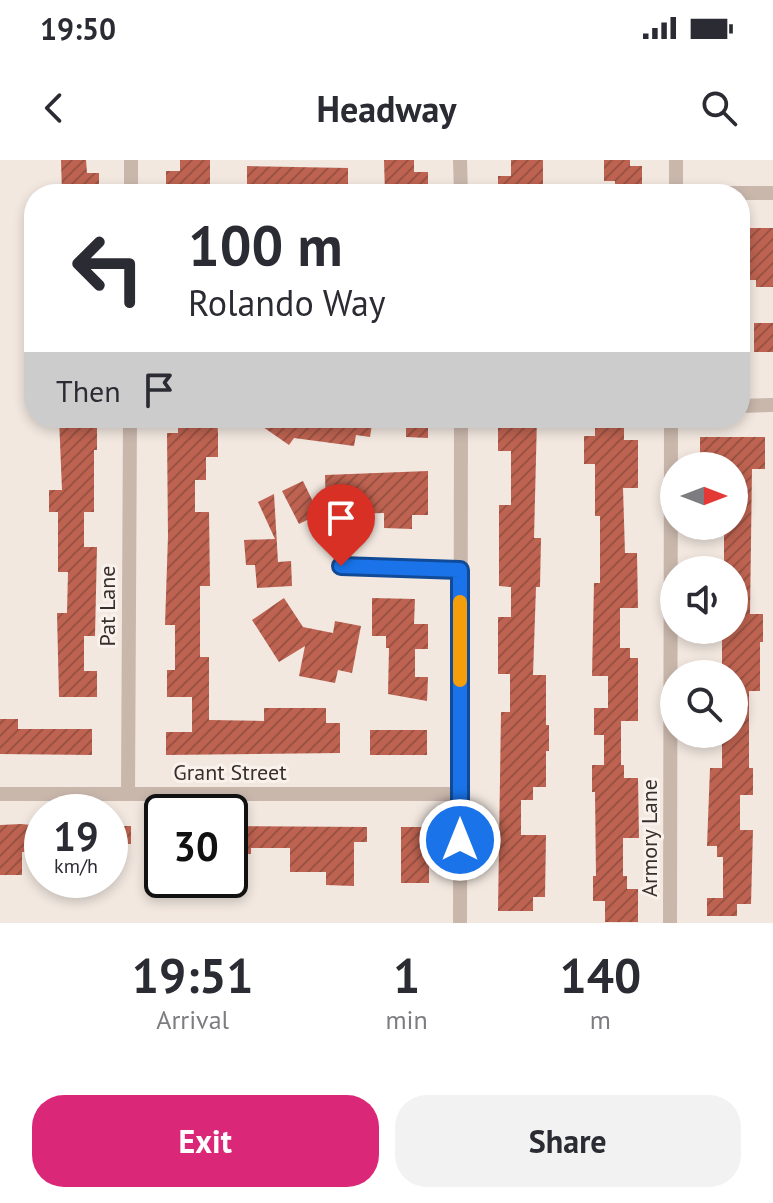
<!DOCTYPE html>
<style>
:root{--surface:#fff;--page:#f2f2f3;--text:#2b2b33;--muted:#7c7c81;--accent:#db2777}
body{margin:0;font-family:"PT Sans",sans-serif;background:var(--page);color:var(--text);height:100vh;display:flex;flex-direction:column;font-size:30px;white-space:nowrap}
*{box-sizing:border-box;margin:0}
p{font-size:26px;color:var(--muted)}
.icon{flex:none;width:44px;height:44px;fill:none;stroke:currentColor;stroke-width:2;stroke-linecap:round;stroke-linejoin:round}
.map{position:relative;height:763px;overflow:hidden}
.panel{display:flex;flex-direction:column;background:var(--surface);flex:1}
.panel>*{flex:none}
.guide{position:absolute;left:24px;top:24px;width:726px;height:244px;border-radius:32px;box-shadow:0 4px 12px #0003;background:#fff;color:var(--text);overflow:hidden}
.needle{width:52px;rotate:90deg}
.controls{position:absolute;left:660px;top:292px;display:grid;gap:16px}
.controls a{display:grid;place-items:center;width:88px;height:88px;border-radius:50%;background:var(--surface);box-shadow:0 4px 12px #0003;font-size:40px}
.speed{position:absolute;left:24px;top:634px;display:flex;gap:16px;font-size:40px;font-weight:700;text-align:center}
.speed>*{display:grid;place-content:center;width:104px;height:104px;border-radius:50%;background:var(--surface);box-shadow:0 4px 12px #0003;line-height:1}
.speed small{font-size:20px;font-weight:400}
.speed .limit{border:4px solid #111;border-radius:12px;background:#fff;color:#111}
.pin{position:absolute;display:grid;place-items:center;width:68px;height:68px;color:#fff;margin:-82px -34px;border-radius:50% 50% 50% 0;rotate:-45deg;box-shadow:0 0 8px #0007}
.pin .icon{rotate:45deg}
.me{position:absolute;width:88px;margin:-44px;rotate:0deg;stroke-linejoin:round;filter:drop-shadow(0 0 6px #0008)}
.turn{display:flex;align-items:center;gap:28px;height:168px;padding:0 32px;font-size:36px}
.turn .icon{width:104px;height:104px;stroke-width:2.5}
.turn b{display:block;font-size:56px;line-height:68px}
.then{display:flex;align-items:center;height:76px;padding:0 32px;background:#0003;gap:16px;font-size:30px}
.eta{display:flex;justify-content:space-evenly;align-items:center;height:136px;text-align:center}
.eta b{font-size:48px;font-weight:700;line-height:56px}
.button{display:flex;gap:16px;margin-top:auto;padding:16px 32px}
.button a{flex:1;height:92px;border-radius:32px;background:var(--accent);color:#fff;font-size:32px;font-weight:700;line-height:92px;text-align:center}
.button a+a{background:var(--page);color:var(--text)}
.status{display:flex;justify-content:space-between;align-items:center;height:56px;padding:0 40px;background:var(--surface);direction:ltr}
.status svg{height:22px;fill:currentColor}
header{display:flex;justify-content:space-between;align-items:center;height:104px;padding:0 32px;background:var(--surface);font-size:36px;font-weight:700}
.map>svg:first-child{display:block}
.building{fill:url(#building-hatch)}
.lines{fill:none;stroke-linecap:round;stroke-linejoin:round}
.street{stroke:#c9b7ac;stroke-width:14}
.route-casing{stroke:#114b97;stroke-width:20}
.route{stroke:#1a73e8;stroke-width:14}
.slow{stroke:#f59e0b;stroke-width:14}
.labels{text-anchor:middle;stroke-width:6;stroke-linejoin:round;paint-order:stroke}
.street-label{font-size:22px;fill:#382e2b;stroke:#f9f2ec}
</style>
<div class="status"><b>19:50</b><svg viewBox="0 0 49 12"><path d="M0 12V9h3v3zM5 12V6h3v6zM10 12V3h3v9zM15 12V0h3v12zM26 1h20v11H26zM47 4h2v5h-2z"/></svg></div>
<header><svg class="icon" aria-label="back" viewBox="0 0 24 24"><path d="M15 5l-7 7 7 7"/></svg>Headway<svg class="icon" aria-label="search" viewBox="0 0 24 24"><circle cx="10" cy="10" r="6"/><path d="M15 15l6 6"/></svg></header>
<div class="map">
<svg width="773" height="763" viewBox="0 0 773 763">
<defs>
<pattern id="building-hatch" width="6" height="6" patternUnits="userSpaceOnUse" patternTransform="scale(2)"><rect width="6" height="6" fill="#be6351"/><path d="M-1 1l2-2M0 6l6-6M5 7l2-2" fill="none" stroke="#9b5243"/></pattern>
</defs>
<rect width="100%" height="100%" fill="#f2e8e0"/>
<path class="building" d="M 61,0 L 86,0 L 87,13 L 99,13 L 99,34 L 62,34 Z
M 180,0 L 210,0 L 210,34 L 166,34 L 166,11 L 180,11 Z
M 384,0 L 414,0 L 414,12 L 428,12 L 428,34 L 385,34 Z
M 511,0 L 543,0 L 543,34 L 498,34 L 498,16 L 511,16 Z
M 604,0 L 630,0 L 630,6 L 642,6 L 642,32 L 615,32 L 615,21 L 604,21 Z
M 247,6 L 348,8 L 348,34 L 247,34 Z
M 740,68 L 773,68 L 773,127 L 756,127 L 756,120 L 740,120 Z
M 754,163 L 773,163 L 773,192 L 754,192 Z
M 59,258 L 84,258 L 84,266 L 97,266 L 97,290 L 94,290 L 94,352 L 84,352 L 84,387 L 97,387 L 95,476 L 84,476 L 84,511 L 97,511 L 97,537 L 59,537 L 57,453 L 67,453 L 68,412 L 58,412 L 58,352 L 49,352 L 49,330 L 62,330 Z
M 178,258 L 217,258 L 218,273 L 218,297 L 206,297 L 206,320 L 195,320 L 195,352 L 209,352 L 210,426 L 200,426 L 200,497 L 209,497 L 209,560 L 264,561 L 264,548 L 326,548 L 326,563 L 340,563 L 340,593 L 166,595 L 166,572 L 192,572 L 192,537 L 167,537 L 167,510 L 175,510 L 175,465 L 165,465 L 168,376 L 167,273 L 178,273 Z
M 250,258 L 373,258 L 370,277 L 356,275 L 354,286 L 294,278 L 289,285 Z
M 406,258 L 428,258 L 428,278 L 406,277 Z
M 498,258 L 537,258 L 534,378 L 541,378 L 540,427 L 536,427 L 533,515 L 546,515 L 546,565 L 549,565 L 549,591 L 546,591 L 546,627 L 533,627 L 533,640 L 521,640 L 521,675 L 546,675 L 545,737 L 533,737 L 533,751 L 498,751 L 501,552 L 510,552 L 510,514 L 498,514 L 498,457 L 511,457 L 511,427 L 499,426 L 499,345 L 511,345 L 511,291 L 498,291 Z
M 595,258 L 624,258 L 624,280 L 638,280 L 638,328 L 623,328 L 625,393 L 637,393 L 638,448 L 620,448 L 620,488 L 630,488 L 630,498 L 638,498 L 638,561 L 621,561 L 621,605 L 624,605 L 624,618 L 638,618 L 639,678 L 623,678 L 623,716 L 627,716 L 627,729 L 638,729 L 638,762 L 605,762 L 605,741 L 593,741 L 593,716 L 596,716 L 595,632 L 592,632 L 592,605 L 604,605 L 604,575 L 594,575 L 594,548 L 608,548 L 608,516 L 592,516 L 594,423 L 600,423 L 600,356 L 595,356 L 595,304 L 584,304 L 584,276 L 595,276 Z
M 700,277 L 765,277 L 765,309 L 752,309 L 750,454 L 763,454 L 763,482 L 760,482 L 760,531 L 749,531 L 749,608 L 753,608 L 753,635 L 740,635 L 740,670 L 753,670 L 751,744 L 737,744 L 737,756 L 707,756 L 707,738 L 723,738 L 723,697 L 717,697 L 717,686 L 707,686 L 710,608 L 722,608 L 722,574 L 734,574 L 734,514 L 722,514 L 722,470 L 734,470 L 734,410 L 724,410 L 724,366 L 734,366 L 734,306 L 700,306 Z
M 428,311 L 428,355 L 412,355 L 412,369 L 384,368 L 384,353 L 349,354 L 348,340 L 326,351 L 325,315 Z
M 303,321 L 319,354 L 299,364 L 282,331 Z
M 274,334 L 278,402 L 291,401 L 292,426 L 257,428 L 255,405 L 246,405 L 244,380 L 275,379 L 258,342 Z
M 284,438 L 303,467 L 333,473 L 335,461 L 361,466 L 352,513 L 338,510 L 335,523 L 299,516 L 305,486 L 279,502 L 252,460 Z
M 372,438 L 415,439 L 414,464 L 428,464 L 428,489 L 415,489 L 415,517 L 428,517 L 427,541 L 388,534 L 389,488 L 386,488 L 386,476 L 372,476 Z
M 0,559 L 18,559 L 18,569 L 92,569 L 92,595 L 0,594 Z
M 370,570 L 427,570 L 427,595 L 370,595 Z
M 21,664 L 42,666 L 42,692 L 22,692 L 22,715 L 0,715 L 0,665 Z
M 110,666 L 131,666 L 131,684 L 110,684 Z
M 230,666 L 367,667 L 367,682 L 354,682 L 354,726 L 326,725 L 326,712 L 290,712 L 290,688 L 251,688 L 251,694 L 230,694 Z
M 401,667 L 429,667 L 429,723 L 401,723 Z"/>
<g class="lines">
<path class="street" d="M 460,0 L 461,34
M 676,33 L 773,33
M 131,34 L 131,0
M 676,34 L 676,0
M 740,246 L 773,245
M 341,406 L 460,410
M 0,634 L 460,634
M 128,634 L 130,258
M 460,763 L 461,258
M 670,763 L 671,258"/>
</g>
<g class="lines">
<g class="route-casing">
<path id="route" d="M 341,406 L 460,410 L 460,680"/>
</g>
<use href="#route" class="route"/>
<path class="slow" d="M 460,442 L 460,520"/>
</g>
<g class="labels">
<g class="street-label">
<text transform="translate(107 446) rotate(-90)" y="8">Pat Lane</text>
<text x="230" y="620">Grant Street</text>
<text transform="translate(649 678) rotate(-90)" y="8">Armory Lane</text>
</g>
</g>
</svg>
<div class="controls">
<a><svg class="needle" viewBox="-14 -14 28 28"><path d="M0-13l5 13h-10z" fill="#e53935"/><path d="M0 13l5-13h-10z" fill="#7c7c81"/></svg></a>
<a><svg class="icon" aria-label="sound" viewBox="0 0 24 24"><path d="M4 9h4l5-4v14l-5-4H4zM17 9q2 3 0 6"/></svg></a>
<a><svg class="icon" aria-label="search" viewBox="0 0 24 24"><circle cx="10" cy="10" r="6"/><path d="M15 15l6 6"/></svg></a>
</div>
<div class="speed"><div>19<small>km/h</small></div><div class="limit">30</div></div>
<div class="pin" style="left:341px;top:406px;background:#d93025"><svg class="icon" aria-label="arrive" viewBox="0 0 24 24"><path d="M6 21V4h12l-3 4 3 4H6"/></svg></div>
<svg class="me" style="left:460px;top:680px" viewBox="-20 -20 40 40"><circle r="17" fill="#1a73e8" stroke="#fff" stroke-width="3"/><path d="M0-11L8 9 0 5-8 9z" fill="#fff"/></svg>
<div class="guide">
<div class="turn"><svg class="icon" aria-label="left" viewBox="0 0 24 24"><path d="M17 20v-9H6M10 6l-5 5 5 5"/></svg><div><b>100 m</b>Rolando Way</div></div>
<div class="then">Then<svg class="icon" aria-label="arrive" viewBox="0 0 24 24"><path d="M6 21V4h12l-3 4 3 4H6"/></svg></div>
</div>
</div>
<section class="panel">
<div class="eta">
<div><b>19:51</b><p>Arrival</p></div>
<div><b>1</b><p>min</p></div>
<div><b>140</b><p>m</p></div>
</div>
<div class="button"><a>Exit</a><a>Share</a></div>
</section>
